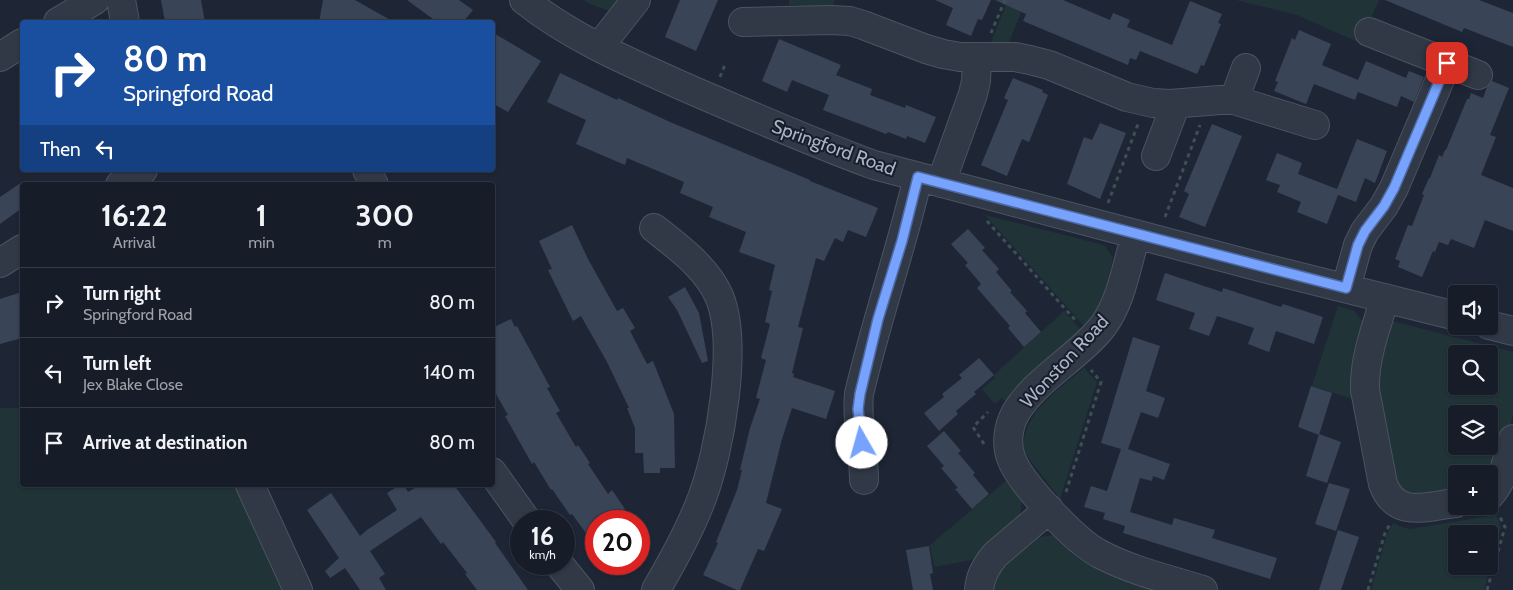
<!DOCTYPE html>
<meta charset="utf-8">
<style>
:root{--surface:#161c28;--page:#232934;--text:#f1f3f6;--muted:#9ea1a8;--line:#353a45}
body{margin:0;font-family:Cabin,sans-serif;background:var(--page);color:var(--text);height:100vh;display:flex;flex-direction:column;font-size:19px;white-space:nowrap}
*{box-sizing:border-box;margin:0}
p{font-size:16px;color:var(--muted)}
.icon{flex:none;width:28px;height:28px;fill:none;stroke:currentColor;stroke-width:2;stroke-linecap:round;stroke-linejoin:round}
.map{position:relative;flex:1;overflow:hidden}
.details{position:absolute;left:20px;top:182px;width:475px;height:305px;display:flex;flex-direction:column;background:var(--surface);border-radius:5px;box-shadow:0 1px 4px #0004,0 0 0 1px var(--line)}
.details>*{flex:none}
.guide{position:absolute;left:20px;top:20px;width:475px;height:152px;border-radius:5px;box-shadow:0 1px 4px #0004,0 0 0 1px var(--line);background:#1a4fa0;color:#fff;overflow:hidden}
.controls{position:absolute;left:1448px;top:285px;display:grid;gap:10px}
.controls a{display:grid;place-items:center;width:50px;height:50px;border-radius:5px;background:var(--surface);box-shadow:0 1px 4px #0004,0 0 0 1px var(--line);font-size:25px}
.speed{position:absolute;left:510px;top:510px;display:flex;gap:10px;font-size:25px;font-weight:700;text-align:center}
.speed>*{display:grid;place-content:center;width:65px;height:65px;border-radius:50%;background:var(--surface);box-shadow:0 1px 4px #0004,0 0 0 1px var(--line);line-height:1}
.speed small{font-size:12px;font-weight:400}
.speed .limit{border:8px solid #d22;background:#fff;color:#111}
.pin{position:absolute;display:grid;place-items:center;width:42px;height:42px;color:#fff;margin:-21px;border-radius:10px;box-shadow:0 2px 8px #0006}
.me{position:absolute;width:55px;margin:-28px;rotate:353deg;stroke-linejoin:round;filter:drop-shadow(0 0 4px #0008)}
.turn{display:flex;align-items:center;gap:18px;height:105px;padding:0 20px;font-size:22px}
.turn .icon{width:65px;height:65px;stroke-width:2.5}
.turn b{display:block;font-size:35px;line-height:42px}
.then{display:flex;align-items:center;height:48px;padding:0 20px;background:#0003;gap:10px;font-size:19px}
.eta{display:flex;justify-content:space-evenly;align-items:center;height:85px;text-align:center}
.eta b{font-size:30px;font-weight:700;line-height:35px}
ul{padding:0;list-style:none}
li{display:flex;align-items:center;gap:15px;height:70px;padding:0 20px;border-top:1px solid var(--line)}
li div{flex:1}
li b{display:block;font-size:19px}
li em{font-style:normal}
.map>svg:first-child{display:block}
.green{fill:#203337;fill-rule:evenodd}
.building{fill:#394457}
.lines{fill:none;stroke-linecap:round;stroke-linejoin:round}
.minor-casing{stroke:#4c5362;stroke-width:30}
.path{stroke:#3d5055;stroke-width:3;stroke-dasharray:4 4;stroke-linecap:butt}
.minor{stroke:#313947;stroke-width:28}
.route-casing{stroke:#4d69a4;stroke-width:12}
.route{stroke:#77a2fd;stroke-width:9}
.labels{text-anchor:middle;stroke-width:4;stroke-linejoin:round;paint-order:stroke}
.street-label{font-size:19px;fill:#abb3c4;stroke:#171e2b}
</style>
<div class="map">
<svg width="1513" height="590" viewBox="0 0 1513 590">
<rect width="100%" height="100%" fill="#1e2636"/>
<path class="green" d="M 584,0 L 628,0 L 617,14 L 588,3 Z
M 789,0 L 834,0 L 833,8 L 789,5 Z
M 1008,0 L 1026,0 L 1009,42 L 991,42 Z
M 1236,0 L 1379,0 L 1360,43 L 1297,15 Z
M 985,215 L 1104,245 L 1113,258 C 1108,283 1102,308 1084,326 Z
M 1338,306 L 1354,311 L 1363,322 C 1359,333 1354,345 1353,356 C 1352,371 1354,386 1355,400 L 1312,386 Z
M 1064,311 L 1081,330 L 1007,402 L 1001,398 L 995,404 L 982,389 L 995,378 L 994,375 Z
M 1388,320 L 1513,352 L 1513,415 L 1496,476 L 1489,474 L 1456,474 L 1456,496 L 1412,500 L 1395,490 L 1375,377 ZM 1456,354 L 1489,354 L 1489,386 L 1456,386 ZM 1456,414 L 1489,414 L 1489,446 L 1456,446 Z
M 1084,368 L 1097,382 L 1060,499 L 1023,451 C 1022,413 1058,390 1084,368 Z
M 0,408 L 22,408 L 22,485 L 237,485 L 286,590 L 0,590 Z
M 1006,481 L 1022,498 L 1020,519 L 976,559 L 934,567 L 930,545 Z
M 1496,515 L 1501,527 L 1484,590 L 1371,590 L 1387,534 L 1393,523 L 1402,527 L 1410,529 ZM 1456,534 L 1489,534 L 1489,566 L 1456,566 Z
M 1054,535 L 1079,559 L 1102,572 L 1152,590 L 991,590 L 993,582 L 1003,565 L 1033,538 Z"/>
<path class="building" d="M 161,0 L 201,0 L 205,22 L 165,22 Z
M 323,0 L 355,0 L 394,22 L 319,22 Z
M 407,0 L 459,0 L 473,10 L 463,22 L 437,22 Z
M 680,0 L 718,0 L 696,51 L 665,37 Z
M 935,0 L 991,0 L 982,20 L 978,19 L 971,36 L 946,25 L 953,8 Z
M 995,0 L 1063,0 L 1110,20 L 1113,13 L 1130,20 L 1127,27 L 1172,45 L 1190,1 L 1222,14 L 1218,23 L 1221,24 L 1204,66 L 1201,65 L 1197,74 L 1140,51 L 1136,60 L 1130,58 L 1128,65 L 1023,21 L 1026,14 Z
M 1385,0 L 1479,0 L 1513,13 L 1513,47 L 1464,28 L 1462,32 Z
M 1299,30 L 1331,44 L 1322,65 L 1358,80 L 1366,61 L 1406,78 L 1409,71 L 1424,77 L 1414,102 L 1401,96 L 1397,107 L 1358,92 L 1355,100 L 1314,84 L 1306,104 L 1274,91 L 1278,82 L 1275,81 L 1292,38 L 1295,40 Z
M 492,32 L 541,61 L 508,112 L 492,103 Z
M 779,39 L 841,65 L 836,75 L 872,89 L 870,95 L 905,108 L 906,105 L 936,117 L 925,143 L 907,136 L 906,139 L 888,132 L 886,134 L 823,110 L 829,95 L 792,80 L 787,92 L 762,81 Z
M 560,73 L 617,100 L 618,98 L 670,122 L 810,180 L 810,181 L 878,208 L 866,237 L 848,230 L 843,242 L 835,238 L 824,261 L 816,258 L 798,327 L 803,328 L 792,373 L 794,374 L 793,377 L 835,391 L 826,419 L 792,408 L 782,439 L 766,503 L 782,509 L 764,551 L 758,549 L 740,590 L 737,590 L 703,575 L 718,543 L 716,542 L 737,490 L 742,470 L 740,470 L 750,428 L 760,399 L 756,398 L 766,360 L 761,358 L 770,324 L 765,322 L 772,291 L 769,290 L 775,265 L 739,252 L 746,232 L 709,217 L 713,207 L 680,193 L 684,182 L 627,158 L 625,165 L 576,144 L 586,120 L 547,102 Z
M 1013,78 L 1043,90 L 1042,92 L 1048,95 L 1029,142 L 1022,139 L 1007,176 L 981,165 L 1008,100 L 1004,98 Z
M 1492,81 L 1509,88 L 1490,135 L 1496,137 L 1481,175 L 1513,188 L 1513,231 L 1485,220 L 1474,248 L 1451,239 L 1448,245 L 1439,242 L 1435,252 L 1433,251 L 1422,277 L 1398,267 L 1400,261 L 1395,259 L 1408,225 L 1412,226 L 1424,195 L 1422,194 L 1429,178 L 1430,178 L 1439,155 L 1442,157 L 1445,150 L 1446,150 L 1467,99 L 1469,99 L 1471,93 L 1483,98 L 1487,87 Z
M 1100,123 L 1126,133 L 1100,199 L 1067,184 L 1084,137 L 1092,140 Z
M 1212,124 L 1242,136 L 1205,227 L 1179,217 L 1189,194 L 1184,191 Z
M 1357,139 L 1387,151 L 1375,183 L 1365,178 L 1356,202 L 1338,195 L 1327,224 L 1297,212 L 1301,202 L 1277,192 L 1280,185 L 1266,180 L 1277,153 L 1302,163 L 1298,174 L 1337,189 Z
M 22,182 L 22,208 L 0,224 L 0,197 Z
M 572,225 L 588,259 L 617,311 L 623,308 L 635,328 L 630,331 L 647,364 L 653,361 L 674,414 L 675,468 L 660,468 L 660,473 L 644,473 L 643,453 L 635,453 L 635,428 L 627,408 L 629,408 L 607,362 L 581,316 L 573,321 L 548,270 L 552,269 L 539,241 Z
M 968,229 L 985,248 L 982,250 L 999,269 L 996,272 L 1012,291 L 1010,292 L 1027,311 L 1025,313 L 1041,332 L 1024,347 L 1008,328 L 1010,326 L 977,288 L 981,284 L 965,265 L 968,263 L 951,244 Z
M 1165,273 L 1222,292 L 1223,288 L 1281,307 L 1283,304 L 1323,317 L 1314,344 L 1276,331 L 1269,352 L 1248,344 L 1254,328 L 1217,316 L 1209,336 L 1189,329 L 1195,313 L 1156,300 Z
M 685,287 L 699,313 L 708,361 L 702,363 L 677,310 L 668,297 Z
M 22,292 L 22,338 L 0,344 L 0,299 Z
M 511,319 L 515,327 L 517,326 L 550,387 L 547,388 L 560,411 L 556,413 L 576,447 L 578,445 L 590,463 L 588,464 L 608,494 L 612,490 L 625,509 L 619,513 L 626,521 L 596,521 L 596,547 L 572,514 L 570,515 L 552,489 L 551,490 L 534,462 L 532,464 L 505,416 L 508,415 L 492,387 L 492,328 Z
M 1133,337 L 1160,346 L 1146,391 L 1165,398 L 1158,418 L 1141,412 L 1128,449 L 1170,464 L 1164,480 L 1153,476 L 1152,481 L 1140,478 L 1130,512 L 1172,525 L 1174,518 L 1215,530 L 1212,538 L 1277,558 L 1270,579 L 1123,533 L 1125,526 L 1103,519 L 1105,513 L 1084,507 L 1091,486 L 1107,491 L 1121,449 L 1101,443 Z
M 979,358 L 994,375 L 974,392 L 976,394 L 956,411 L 958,414 L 939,431 L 924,413 L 944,397 L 942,394 L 962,378 L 959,375 Z
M 1311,386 L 1332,393 L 1319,435 L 1298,427 Z
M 944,431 L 961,451 L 958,453 L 975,473 L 973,475 L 989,494 L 972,509 L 955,489 L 958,488 L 941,468 L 944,466 L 927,446 Z
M 1319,434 L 1341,442 L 1327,483 L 1306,476 Z
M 1329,483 L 1350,489 L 1336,531 L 1315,524 Z
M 400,485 L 404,485 L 408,492 L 420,485 L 454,485 L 496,542 L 495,543 L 528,590 L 477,590 L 465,574 L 467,573 L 443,542 L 441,544 L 421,517 L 370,551 L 385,574 L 379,578 L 386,590 L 360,590 L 345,568 L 330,578 L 325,571 L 339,558 L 307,510 L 331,493 L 360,536 L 367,530 L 397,510 L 387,493 Z
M 1338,530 L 1359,537 L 1341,590 L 1319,590 Z
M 929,546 L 933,573 L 930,574 L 933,590 L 913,590 L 906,550 Z"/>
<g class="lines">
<g class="minor-casing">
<path id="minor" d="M 121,0 L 125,22
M 524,0 C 573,39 631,63 687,88 C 749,115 811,142 874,165 L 1260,267 L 1456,316
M 58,22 L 95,0
M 743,22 L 832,20 L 850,21 L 863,25 L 926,49 L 943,54 L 960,57 L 1015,57 L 1030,60 L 1049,65 L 1127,97 L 1153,103 L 1170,104 L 1220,100 L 1234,100 L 1315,125
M 1369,32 L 1478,75
M 599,47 L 636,0
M 0,57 L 22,43
M 1234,100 L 1246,68
M 1156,156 L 1172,114 L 1172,104
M 367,170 L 374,185
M 941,183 L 973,94 L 976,81 L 977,57
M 120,185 L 143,170
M 654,228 C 678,247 706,267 719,296 C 739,343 720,451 702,498 C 690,530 673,560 656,590
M 1136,234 C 1127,264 1122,300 1103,326 C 1079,357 1034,380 1015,414 C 1008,427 1006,444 1011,458 C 1020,483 1076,542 1100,554 C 1132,571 1168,579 1203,590
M 0,263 L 22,249
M 1346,288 L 1358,245 L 1365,231 L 1384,206 L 1394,188 L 1447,63
M 1385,298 C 1376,328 1364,358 1365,390 L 1383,484 C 1396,519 1427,506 1456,503
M 1489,325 L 1513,331
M 492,472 L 527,521
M 864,480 C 864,452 856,422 859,394 C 876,321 901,250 918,177
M 250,485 L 298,590
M 1489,496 C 1504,481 1507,459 1513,439
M 559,564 L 580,590
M 979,590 C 980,576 986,566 995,555 L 1049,509"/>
</g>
<path class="path" d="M 991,33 L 1005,0
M 720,77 L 726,62
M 1108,203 L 1138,124
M 1165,217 L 1200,125
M 987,221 L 1076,321
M 984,444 L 973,427 L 988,412
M 1066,492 L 1101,382 L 1091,370
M 1368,590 L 1385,533 L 1390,524
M 1487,590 L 1505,527 L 1500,517"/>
<use href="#minor" class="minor"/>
</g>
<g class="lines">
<g class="route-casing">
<path id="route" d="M 862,443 L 858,409 L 860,394 L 878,319 L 902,241 L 918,177 L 1346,288 L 1358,245 L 1365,231 L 1384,206 L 1394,188 L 1447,63"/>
</g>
<use href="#route" class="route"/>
</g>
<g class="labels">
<g class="street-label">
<text transform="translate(834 147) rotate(20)" y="7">Springford Road</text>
<text transform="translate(1064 361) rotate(-47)" y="7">Wonston Road</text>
</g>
</g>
</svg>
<div class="controls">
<a><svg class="icon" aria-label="sound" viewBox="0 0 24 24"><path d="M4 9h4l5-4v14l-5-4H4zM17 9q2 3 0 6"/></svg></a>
<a><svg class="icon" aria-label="search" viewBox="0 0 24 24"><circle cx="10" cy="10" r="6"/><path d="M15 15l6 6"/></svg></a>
<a><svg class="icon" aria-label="layers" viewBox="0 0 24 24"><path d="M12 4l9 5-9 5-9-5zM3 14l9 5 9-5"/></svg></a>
<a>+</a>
<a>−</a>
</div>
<div class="speed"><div>16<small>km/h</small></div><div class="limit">20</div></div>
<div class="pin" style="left:1447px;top:63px;background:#d93025"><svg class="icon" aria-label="arrive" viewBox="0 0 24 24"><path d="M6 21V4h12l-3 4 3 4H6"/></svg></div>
<svg class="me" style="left:862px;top:443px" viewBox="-20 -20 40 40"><circle r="19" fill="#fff"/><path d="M0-13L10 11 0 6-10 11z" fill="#77a2fd"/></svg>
<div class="guide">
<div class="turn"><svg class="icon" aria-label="right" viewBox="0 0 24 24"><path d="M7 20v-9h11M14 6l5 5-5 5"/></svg><div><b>80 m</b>Springford Road</div></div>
<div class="then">Then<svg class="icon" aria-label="left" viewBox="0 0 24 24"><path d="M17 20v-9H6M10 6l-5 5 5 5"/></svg></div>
</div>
<section class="details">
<div class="eta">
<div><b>16:22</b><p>Arrival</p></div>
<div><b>1</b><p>min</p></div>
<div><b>300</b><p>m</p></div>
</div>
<ul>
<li><svg class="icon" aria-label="right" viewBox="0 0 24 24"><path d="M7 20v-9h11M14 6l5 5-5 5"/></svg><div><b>Turn right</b><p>Springford Road</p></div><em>80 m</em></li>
<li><svg class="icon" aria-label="left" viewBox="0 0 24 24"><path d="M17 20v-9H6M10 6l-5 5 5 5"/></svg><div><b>Turn left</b><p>Jex Blake Close</p></div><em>140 m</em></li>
<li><svg class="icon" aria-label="arrive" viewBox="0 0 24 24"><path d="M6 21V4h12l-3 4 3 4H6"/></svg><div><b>Arrive at destination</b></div><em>80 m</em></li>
</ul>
</section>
</div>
